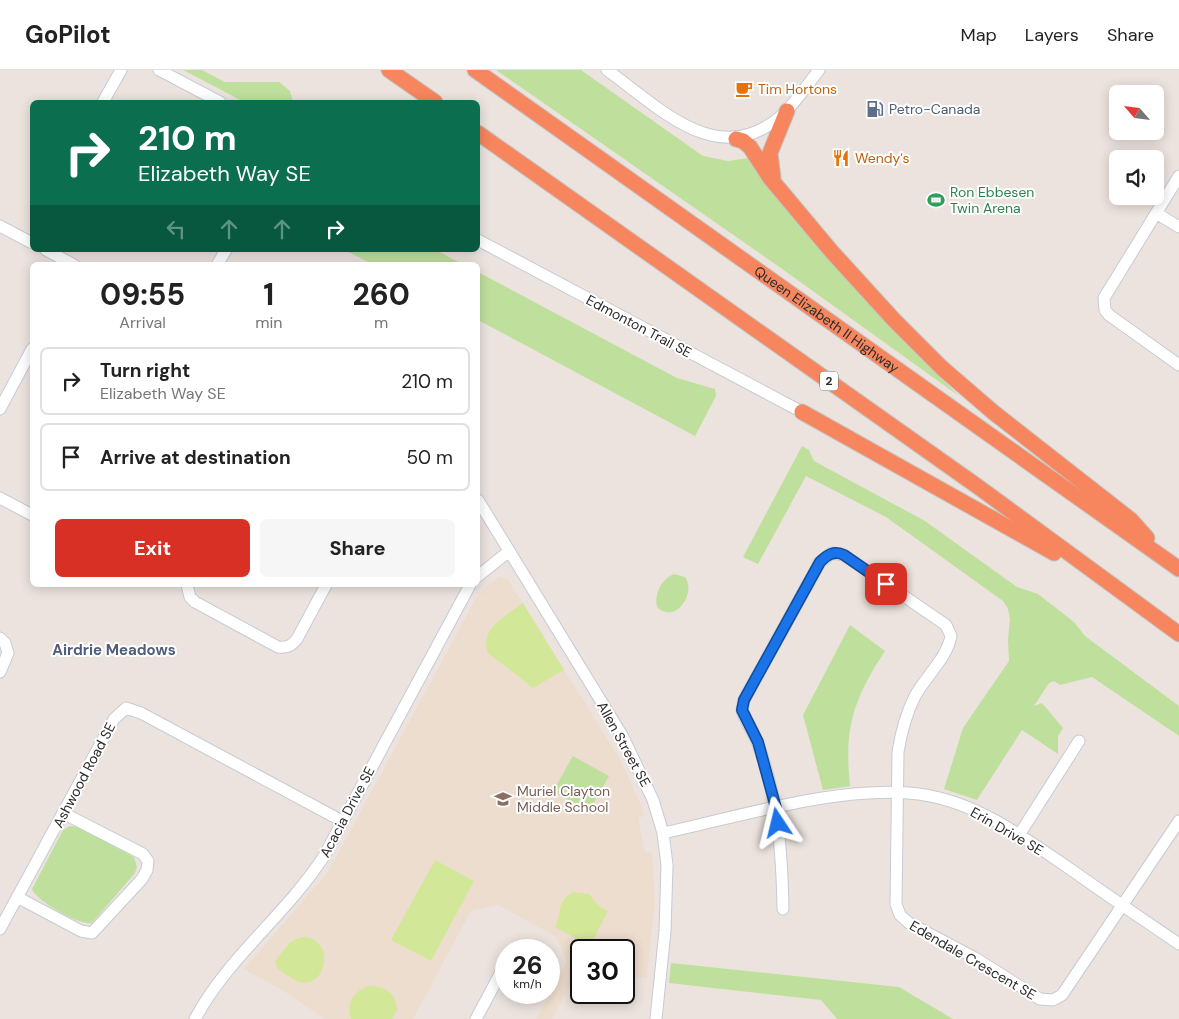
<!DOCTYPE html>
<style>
:root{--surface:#fff;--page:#f6f6f6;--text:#222;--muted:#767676;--line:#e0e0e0;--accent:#d93025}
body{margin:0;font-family:"DM Sans",sans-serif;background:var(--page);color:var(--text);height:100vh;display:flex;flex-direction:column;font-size:19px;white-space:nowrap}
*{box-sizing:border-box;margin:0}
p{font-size:16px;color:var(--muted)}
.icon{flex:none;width:28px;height:28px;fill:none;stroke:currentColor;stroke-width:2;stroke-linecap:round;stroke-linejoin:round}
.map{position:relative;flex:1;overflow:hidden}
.details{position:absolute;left:30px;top:192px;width:450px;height:325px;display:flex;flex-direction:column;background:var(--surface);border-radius:8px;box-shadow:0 2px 12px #0003}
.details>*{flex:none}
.banner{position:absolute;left:30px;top:30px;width:450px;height:152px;border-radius:8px;box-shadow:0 2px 12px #0003;background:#0b6e4f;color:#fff;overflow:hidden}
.needle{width:32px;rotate:298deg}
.controls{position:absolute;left:1109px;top:15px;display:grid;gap:10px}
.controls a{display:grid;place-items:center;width:55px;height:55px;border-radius:8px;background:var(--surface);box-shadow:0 2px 12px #0003;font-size:25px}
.speed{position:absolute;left:495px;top:869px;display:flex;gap:10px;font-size:25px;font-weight:700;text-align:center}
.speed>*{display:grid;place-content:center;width:65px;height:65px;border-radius:50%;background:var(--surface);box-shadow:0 2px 12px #0003;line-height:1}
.speed small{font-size:12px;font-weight:400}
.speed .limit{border:2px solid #111;border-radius:8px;background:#fff;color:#111}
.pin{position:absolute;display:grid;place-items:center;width:42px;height:42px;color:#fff;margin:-21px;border-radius:10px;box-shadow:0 2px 8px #0006}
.me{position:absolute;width:55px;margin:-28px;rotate:350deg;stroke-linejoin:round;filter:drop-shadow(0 0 4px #0008)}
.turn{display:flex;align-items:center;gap:18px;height:105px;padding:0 25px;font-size:22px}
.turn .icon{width:65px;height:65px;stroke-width:2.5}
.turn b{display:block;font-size:35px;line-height:42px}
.lanes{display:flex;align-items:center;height:48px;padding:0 25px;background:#0003;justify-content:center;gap:25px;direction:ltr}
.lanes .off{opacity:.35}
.eta{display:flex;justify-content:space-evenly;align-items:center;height:85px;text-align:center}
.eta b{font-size:30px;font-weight:700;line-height:35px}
.button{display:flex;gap:10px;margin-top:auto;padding:10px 25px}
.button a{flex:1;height:58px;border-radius:8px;background:var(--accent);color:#fff;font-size:20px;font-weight:700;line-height:58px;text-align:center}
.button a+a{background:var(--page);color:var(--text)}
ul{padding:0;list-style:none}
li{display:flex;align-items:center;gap:15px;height:68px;margin:0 10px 8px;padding:0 15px;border:2px solid var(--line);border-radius:8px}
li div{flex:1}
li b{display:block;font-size:19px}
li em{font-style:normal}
header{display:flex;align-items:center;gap:30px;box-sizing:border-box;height:70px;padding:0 25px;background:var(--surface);border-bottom:1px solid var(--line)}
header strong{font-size:24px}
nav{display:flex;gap:28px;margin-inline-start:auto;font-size:18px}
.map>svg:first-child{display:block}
.education{fill:#edddce}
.green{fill:#bfe09d}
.pitch{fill:#d3e799}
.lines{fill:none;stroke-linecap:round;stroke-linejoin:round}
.minor-casing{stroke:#c6cbd4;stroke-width:13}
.highway-casing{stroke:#c4c4c4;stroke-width:17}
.minor{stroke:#fff;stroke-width:11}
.highway{stroke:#f7855e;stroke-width:15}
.route-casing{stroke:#114b97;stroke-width:12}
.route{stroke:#1a73e8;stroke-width:9}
.labels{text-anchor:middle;stroke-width:4;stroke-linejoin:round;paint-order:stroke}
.shield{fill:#fff;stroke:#6b6b6b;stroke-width:1}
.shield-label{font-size:12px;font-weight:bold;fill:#2b2b2b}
.food-label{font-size:14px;fill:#c56008;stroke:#fff;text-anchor:start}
.service-label{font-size:14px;fill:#4e5e75;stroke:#fff;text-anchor:start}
.leisure-label{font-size:14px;fill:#27864d;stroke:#fff;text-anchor:start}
.street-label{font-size:14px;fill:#2b2b2b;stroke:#fff}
.education-label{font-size:14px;fill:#785e54;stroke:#fff;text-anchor:start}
.neighbourhood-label{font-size:15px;font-weight:bold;fill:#4d5d7a;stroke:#fff}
</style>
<header>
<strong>GoPilot</strong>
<nav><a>Map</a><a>Layers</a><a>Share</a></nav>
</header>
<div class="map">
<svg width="1179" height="949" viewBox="0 0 1179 949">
<rect width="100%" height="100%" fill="#ece3de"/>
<path class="education" d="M 499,507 L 508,510 L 619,687 L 641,735 L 644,746 L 638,748 L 645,783 L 652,782 L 655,831 L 647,908 L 624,905 L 624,880 L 581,880 L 581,901 L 578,901 L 552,949 L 536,949 L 567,892 L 556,867 L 498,835 L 471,841 L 413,949 L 325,949 L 287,923 L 244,899 L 328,802 L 475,530 L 486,517 Z"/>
<path class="green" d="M 183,0 L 202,0 L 225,12 L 279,12 L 290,21 L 293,32 L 244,32 Z
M 496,0 L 581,0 L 703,86 L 728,91 L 748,88 C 810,174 884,250 959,326 L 778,196 Z
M 345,180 L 436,180 L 464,195 L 374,195 Z
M 478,202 L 677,308 L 715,319 L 716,326 L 695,366 L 478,250 Z
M 802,376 L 809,380 L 814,391 L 925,451 L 1017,517 L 1038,524 L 1074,552 L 1085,566 L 1179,636 L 1179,666 L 1092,607 L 1060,615 L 1054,611 L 1049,613 L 1034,636 L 1042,633 L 1063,658 L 1058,666 L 1058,684 L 1022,660 L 977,730 L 944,719 L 963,658 L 1009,591 L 1008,570 L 1010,549 L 1008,539 L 1003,531 L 886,447 L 806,406 L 758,494 L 743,487 Z
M 674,504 L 685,507 C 697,523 675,555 657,537 C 654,524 661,509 674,504 Z
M 850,555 L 885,581 C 853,630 844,658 850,716 L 823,720 L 803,645 Z
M 573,686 L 609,706 L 589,741 L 553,721 Z
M 70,756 L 78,757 L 134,787 L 137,797 L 135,803 L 92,853 C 80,856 36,831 32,819 L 63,760 Z
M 671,893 L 899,917 L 953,949 L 837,949 L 821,930 L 669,913 Z"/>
<path class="pitch" d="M 523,533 L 564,600 L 533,618 L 488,583 C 479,558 506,546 523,533 Z
M 435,790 L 474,811 L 431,891 L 391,870 Z
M 574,822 L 589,824 L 599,836 L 608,841 L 593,870 L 585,873 L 555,857 C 562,843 556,830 574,822 Z
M 302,867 C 338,867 326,923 297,911 C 290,908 283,902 277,898 L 275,891 L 290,872 Z
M 368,916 C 384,915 397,924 397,940 L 392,949 L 351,949 C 345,933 354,922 368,916 Z"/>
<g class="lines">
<g class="minor-casing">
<path id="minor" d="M 159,0 L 220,32
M 607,0 C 659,37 717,100 780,47 C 795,34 807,15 819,0
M 103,32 L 121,0
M 1179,106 L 1104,228 L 1105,240 L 1109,245 L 1179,295
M 1156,143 L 1179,157
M 0,156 L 32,173
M 478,170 L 802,342
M 46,180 L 74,195
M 217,195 L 226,180
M 0,339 L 32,279
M 0,428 L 32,445
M 478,430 L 623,667 L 653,730 L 663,763 L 667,795 L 665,861 L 656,949
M 478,506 L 508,482
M 187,515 L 190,527 L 195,532 L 278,577 C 287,578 291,576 297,569 L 326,515
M 0,568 L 5,573 L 8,583 L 0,602
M 663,763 C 738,747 843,714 919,724 C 978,732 1026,769 1073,801 C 1108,826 1144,850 1179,874
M 1019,765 L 1079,671
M 17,827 L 81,861 L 92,863 L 142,809 L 147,800 L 148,791 L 143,784 L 63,743
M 783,839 C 782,783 778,728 758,674 C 754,662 745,652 742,640 L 744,630 L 820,492 L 832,483 L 844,485 L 946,555 L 951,566 C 947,588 926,606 915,626 C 906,644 901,663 898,682 L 896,834 L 900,845 L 909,853 L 975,888 L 1040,929 L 1053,930 L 1062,925 L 1179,751
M 0,859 L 114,649 L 126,638 L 141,643 L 342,751
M 195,949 C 228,887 286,845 324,786 L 470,515
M 476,949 L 500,904"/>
</g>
<g class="highway-casing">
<g id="highway">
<path d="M 389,0 L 435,32"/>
<path id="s1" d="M 475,0 L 1179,499"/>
<path d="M 478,63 L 977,416 L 1179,564"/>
<path d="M 736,69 L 743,71 L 750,77 L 770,108 L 832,182 L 894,250 L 942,298 L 993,342 L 1131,450 L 1147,468"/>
<path d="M 773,107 L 770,83 L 787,41"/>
<path d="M 802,342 L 1054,483"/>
</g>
</g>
<use href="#minor" class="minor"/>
<use href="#highway" class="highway"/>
</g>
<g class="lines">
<g class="route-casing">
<path id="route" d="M 778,753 L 776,738 L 758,672 L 742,640 L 744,630 L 820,492 C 827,485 834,480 844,485 L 886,514"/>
</g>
<use href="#route" class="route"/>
</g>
<defs>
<g id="cafe-bare" transform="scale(1.35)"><path d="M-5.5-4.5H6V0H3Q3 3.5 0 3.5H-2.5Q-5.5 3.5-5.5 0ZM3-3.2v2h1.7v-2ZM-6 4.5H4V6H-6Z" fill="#e8710a" stroke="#fff" stroke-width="2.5" paint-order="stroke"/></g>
<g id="fuel-bare" transform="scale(1.35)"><path d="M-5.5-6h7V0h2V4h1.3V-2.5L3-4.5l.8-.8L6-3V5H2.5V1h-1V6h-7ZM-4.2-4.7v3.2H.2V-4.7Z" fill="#5c6f8a" stroke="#fff" stroke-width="2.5" paint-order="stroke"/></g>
<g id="restaurant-bare" transform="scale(1.35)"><path d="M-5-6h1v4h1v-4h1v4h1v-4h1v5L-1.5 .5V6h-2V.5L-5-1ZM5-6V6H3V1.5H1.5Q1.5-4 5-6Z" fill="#e8710a" stroke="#fff" stroke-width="2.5" paint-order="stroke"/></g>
<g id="stadium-bare" transform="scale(1.35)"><path d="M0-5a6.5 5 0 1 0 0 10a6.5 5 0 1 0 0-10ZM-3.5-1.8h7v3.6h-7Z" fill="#2e9e5b" stroke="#fff" stroke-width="2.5" paint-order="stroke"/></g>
<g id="school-bare" transform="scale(1.35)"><path d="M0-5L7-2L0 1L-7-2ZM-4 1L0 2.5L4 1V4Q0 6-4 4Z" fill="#8d6e63" stroke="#fff" stroke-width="2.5" paint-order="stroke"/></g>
</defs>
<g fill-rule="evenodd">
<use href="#cafe-bare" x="744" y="19"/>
<use href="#fuel-bare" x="875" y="39"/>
<use href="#restaurant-bare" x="841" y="88"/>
<use href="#stadium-bare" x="936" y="130"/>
<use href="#school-bare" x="503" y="729"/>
</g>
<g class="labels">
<rect class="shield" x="820" y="301.5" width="18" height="19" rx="4"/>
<g class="shield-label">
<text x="829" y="315">2</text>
</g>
<g class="food-label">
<text x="758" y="24">Tim Hortons</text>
<text x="855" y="93">Wendy's</text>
</g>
<g class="service-label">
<text x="889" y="44">Petro-Canada</text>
</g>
<g class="leisure-label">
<text x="950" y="127">Ron Ebbesen<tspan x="950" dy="16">Twin Arena</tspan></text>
</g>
<g class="street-label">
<text dy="5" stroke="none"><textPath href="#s1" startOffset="431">Queen Elizabeth II Highway</textPath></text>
<text transform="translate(639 256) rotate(28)" y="5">Edmonton Trail SE</text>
<text transform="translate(624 674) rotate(61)" y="5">Allen Street SE</text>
<text transform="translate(84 705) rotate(-62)" y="5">Ashwood Road SE</text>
<text transform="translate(347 742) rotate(-62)" y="5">Acacia Drive SE</text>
<text transform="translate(1007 761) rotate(30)" y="5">Erin Drive SE</text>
<text transform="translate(973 890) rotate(30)" y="5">Edendale Crescent SE</text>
</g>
<g class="education-label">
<text x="517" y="726">Muriel Clayton<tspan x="517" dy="16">Middle School</tspan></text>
</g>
<g class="neighbourhood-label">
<text x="114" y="585">Airdrie Meadows</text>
</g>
</g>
</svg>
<div class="controls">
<a><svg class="needle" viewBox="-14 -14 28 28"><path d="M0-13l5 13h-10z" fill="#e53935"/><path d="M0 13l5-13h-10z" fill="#767676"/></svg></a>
<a><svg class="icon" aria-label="sound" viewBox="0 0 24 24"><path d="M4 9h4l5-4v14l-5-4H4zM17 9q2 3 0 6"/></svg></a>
</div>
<div class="speed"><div>26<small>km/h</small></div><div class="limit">30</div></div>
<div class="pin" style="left:886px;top:514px;background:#d93025"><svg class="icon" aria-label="arrive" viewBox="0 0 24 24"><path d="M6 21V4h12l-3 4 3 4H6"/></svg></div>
<svg class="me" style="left:778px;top:753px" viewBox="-20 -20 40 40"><path d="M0-17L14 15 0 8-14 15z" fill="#1a73e8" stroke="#fff" stroke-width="4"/></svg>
<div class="banner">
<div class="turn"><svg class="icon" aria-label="right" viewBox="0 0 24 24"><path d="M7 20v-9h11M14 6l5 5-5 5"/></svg><div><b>210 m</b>Elizabeth Way SE</div></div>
<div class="lanes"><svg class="icon off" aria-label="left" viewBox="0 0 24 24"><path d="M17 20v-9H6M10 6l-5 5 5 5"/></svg><svg class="icon off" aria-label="ahead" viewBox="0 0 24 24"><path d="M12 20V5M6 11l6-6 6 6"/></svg><svg class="icon off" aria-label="ahead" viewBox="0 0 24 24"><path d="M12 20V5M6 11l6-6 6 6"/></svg><svg class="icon" aria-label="right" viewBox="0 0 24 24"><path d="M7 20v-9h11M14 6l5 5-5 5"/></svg></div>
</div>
<section class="details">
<div class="eta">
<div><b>09:55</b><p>Arrival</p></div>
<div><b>1</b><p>min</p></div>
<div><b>260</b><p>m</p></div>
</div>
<ul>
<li><svg class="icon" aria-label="right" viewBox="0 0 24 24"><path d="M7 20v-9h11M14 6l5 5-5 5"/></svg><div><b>Turn right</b><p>Elizabeth Way SE</p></div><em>210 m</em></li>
<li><svg class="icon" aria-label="arrive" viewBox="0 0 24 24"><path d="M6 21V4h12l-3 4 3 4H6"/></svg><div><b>Arrive at destination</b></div><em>50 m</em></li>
</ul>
<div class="button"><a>Exit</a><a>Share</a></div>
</section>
</div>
